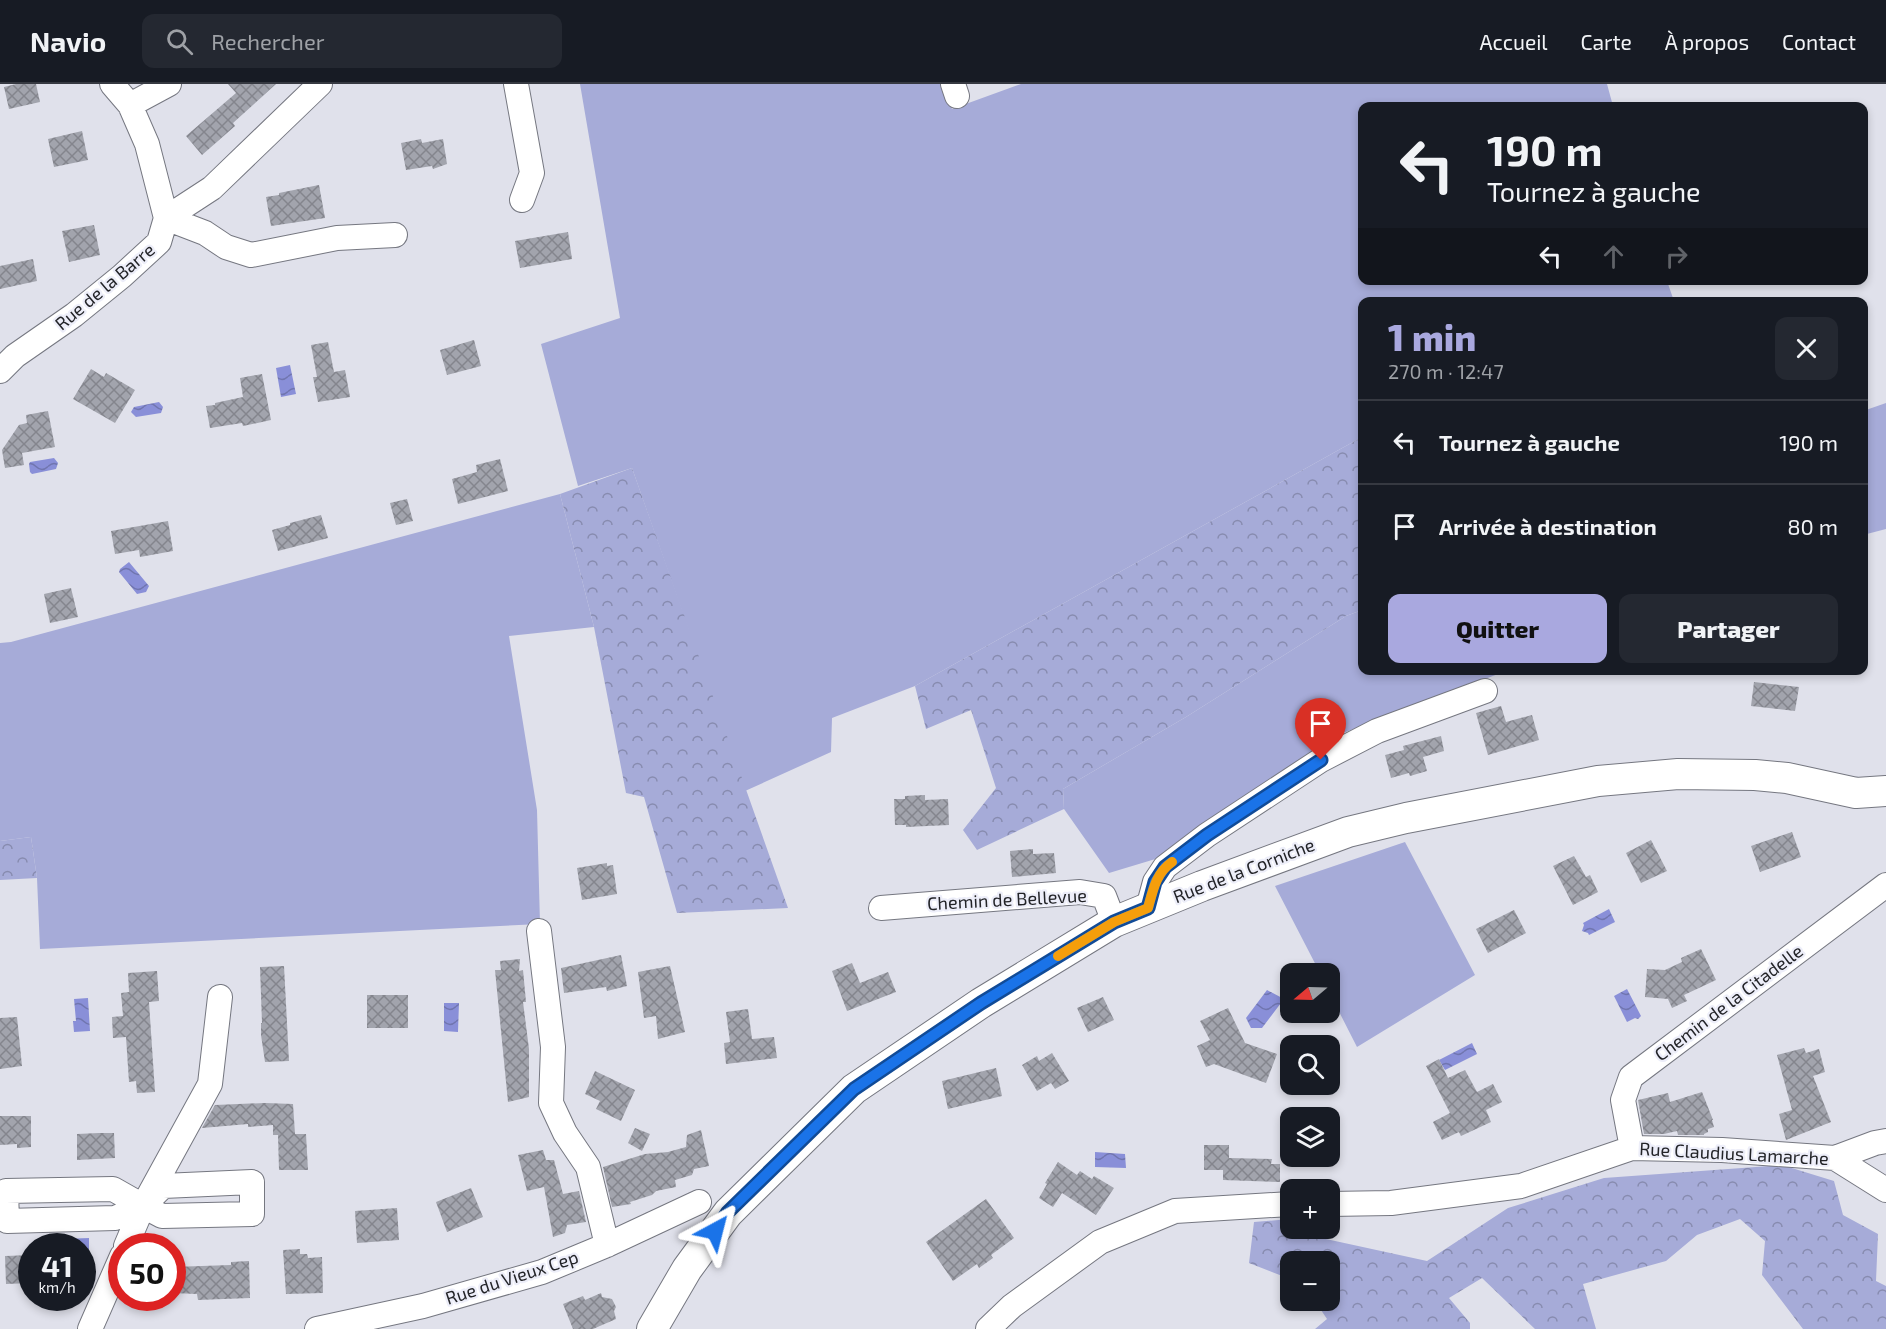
<!DOCTYPE html>
<html lang="fr">
<meta charset="utf-8">
<style>
:root{--surface:#171b24;--page:#242831;--text:#f1f3f6;--muted:#9ea1a6;--line:#363941;--accent:#a9a8df}
body{margin:0;font-family:"Exo 2",sans-serif;background:var(--page);color:var(--text);height:100vh;display:flex;flex-direction:column;font-size:22px;white-space:nowrap}
*{box-sizing:border-box;margin:0}
p{font-size:20px;color:var(--muted)}
.icon{flex:none;width:33px;height:33px;fill:none;stroke:currentColor;stroke-width:2;stroke-linecap:round;stroke-linejoin:round}
.map{position:relative;flex:1;overflow:hidden}
.details{position:absolute;left:1358px;top:213px;width:510px;height:378px;display:flex;flex-direction:column;background:var(--surface);border-radius:12px;box-shadow:0 3px 9px #0003}
.details>*{flex:none}
.top-card{position:absolute;left:1358px;top:18px;width:510px;height:183px;border-radius:12px;box-shadow:0 3px 9px #0003;background:#171b24;color:var(--text);overflow:hidden}
.needle{width:39px;rotate:251deg}
.controls{position:absolute;left:1280px;top:879px;display:grid;gap:12px}
.controls a{display:grid;place-items:center;width:60px;height:60px;border-radius:12px;background:var(--surface);box-shadow:0 3px 9px #0003;font-size:30px}
.speed{position:absolute;left:18px;top:1149px;display:flex;gap:12px;font-size:30px;font-weight:700;text-align:center}
.speed>*{display:grid;place-content:center;width:78px;height:78px;border-radius:50%;background:var(--surface);box-shadow:0 3px 9px #0003;line-height:1}
.speed small{font-size:15px;font-weight:400}
.speed .limit{border:9px solid #d22;background:#fff;color:#111}
.pin{position:absolute;display:grid;place-items:center;width:51px;height:51px;color:#fff;margin:-62px -26px;border-radius:50% 50% 50% 0;rotate:-45deg;box-shadow:0 0 6px #0007}
.pin .icon{rotate:45deg}
.me{position:absolute;width:66px;margin:-33px;rotate:38deg;stroke-linejoin:round;filter:drop-shadow(0 0 4px #0008)}
.turn{display:flex;align-items:center;gap:21px;height:126px;padding:0 30px;font-size:27px}
.turn .icon{width:78px;height:78px;stroke-width:2.5}
.turn b{display:block;font-size:42px;line-height:51px}
.lanes{display:flex;align-items:center;height:57px;padding:0 30px;background:#0003;justify-content:center;gap:30px;direction:ltr}
.lanes .off{opacity:.35}
.round{display:grid;place-items:center;flex:none;width:63px;height:63px;border-radius:12px;background:var(--page)}
.head{display:flex;align-items:center;justify-content:space-between;height:102px;padding:0 30px}
h1{font-size:36px;font-weight:800;line-height:45px;color:var(--accent)}
.action{display:flex;gap:12px;margin-top:auto;padding:12px 30px}
.action a{flex:1;height:69px;border-radius:12px;background:var(--accent);color:#111;font-size:24px;font-weight:800;line-height:69px;text-align:center}
.action a+a{background:var(--page);color:var(--text)}
ul{padding:0;list-style:none}
li{display:flex;align-items:center;gap:18px;height:84px;padding:0 30px;border-top:2px solid var(--line)}
li div{flex:1}
li b{display:block;font-size:22px}
li em{font-style:normal}
header{display:flex;align-items:center;gap:36px;box-sizing:border-box;height:84px;padding:0 30px;background:var(--surface);border-bottom:2px solid var(--line)}
header strong{font-size:28px}
nav{display:flex;gap:33px;margin-inline-start:auto;font-size:21px}
.search{width:420px;height:54px;background:var(--page);display:flex;align-items:center;gap:15px;box-sizing:border-box;padding:0 21px;border-radius:12px;color:var(--muted);font-size:22px}
.map>svg:first-child{display:block}
.grass{fill:#a6abd8}
.forest{fill:url(#forest-crowns)}
.water{fill:url(#water-waves)}
.building{fill:url(#building-cross-hatch)}
.lines{fill:none;stroke-linecap:round;stroke-linejoin:round}
.minor-casing{stroke:#757780;stroke-width:26}
.major-casing{stroke:#757780;stroke-width:32}
.minor{stroke:#fff;stroke-width:24}
.major{stroke:#fff;stroke-width:30}
.route-casing{stroke:#114b97;stroke-width:15}
.route{stroke:#1a73e8;stroke-width:10}
.slow{stroke:#f59e0b;stroke-width:10}
.labels{text-anchor:middle;stroke-width:4.5;stroke-linejoin:round;paint-order:stroke}
.street-label{font-size:18px;fill:#232428;stroke:#edeef9}
</style>
<header>
<strong>Navio</strong>
<div class="search"><svg class="icon" aria-label="search" viewBox="0 0 24 24"><circle cx="10" cy="10" r="6"/><path d="M15 15l6 6"/></svg>Rechercher</div>
<nav><a>Accueil</a><a>Carte</a><a>À propos</a><a>Contact</a></nav>
</header>
<div class="map">
<svg width="1886" height="1245" viewBox="0 0 1886 1245">
<defs>
<pattern id="forest-crowns" width="20" height="18" patternUnits="userSpaceOnUse" patternTransform="scale(1.5)"><rect width="20" height="18" fill="#a6abd8"/><path d="M2 6a3 3 0 1 1 6 0M12 15a3 3 0 1 1 6 0" fill="none" stroke="#878baf"/></pattern>
<pattern id="water-waves" width="16" height="10" patternUnits="userSpaceOnUse" patternTransform="scale(1.5)"><rect width="16" height="10" fill="#898fd8"/><path d="M0 5q4-4 8 0t8 0" fill="none" stroke="#7075af"/></pattern>
<pattern id="building-cross-hatch" width="8" height="8" patternUnits="userSpaceOnUse" patternTransform="scale(1.5)"><rect width="8" height="8" fill="#a2a4ad"/><path d="M0 0l8 8M0 8l8-8" fill="none" stroke="#84858d"/></pattern>
</defs>
<rect width="100%" height="100%" fill="#e0e1eb"/>
<path class="grass" d="M 580,0 L 943,0 L 952,25 L 1021,0 L 1607,0 L 1613,22 L 1362,22 L 1362,196 L 1667,197 L 1674,217 L 1362,218 L 1362,353 L 915,602 L 832,634 L 831,668 L 745,707 L 632,384 L 578,402 L 541,260 L 620,234 Z
M 1886,319 L 1886,445 L 1863,451 L 1863,327 Z
M 560,410 L 594,543 L 509,552 L 537,726 L 540,840 L 40,865 L 37,794 L 31,753 L 0,757 L 0,559 L 11,558 Z
M 1362,526 L 1362,586 L 1506,587 L 1335,652 L 1172,770 L 1109,789 L 1064,725 L 1063,705 L 1186,633 L 1346,532 Z
M 1405,758 L 1475,891 L 1357,963 L 1329,908 L 1329,890 L 1320,889 L 1275,802 Z"/>
<path class="forest" d="M 1362,353 L 1362,526 L 1346,532 L 1186,633 L 1063,705 L 1064,725 L 977,766 L 963,746 L 996,704 L 971,626 L 926,645 L 915,602 Z
M 632,384 L 788,824 L 677,829 L 644,713 L 626,709 L 594,543 L 560,410 Z
M 31,753 L 37,794 L 0,796 L 0,757 Z
M 1782,1081 L 1834,1097 L 1843,1131 L 1878,1150 L 1876,1197 L 1886,1202 L 1886,1245 L 1803,1245 L 1762,1191 L 1765,1157 L 1740,1135 L 1697,1151 L 1666,1177 L 1583,1200 L 1596,1245 L 1535,1245 L 1482,1194 L 1449,1214 L 1470,1239 L 1470,1245 L 1315,1245 L 1327,1235 L 1315,1217 L 1329,1216 L 1329,1178 L 1290,1178 L 1290,1195 L 1249,1179 L 1254,1138 L 1290,1135 L 1290,1144 L 1300,1145 L 1303,1150 L 1427,1177 L 1508,1124 L 1604,1094 Z"/>
<path class="water" d="M 290,281 L 296,310 L 281,313 L 276,284 Z
M 159,318 L 163,323 L 161,329 L 136,333 L 131,328 L 134,323 Z
M 54,374 L 58,379 L 56,385 L 32,390 L 30,388 L 29,380 L 30,378 Z
M 129,478 L 149,502 L 146,508 L 137,510 L 119,488 L 120,485 Z
M 1609,825 L 1615,838 L 1589,851 L 1588,849 L 1582,847 L 1584,841 L 1583,839 Z
M 1627,905 L 1641,932 L 1638,935 L 1635,934 L 1627,938 L 1614,912 Z
M 1267,906 L 1284,915 L 1262,944 L 1251,944 L 1246,934 Z
M 88,914 L 90,947 L 74,948 L 73,937 L 76,937 L 74,915 Z
M 444,919 L 459,919 L 458,948 L 444,947 Z
M 1472,959 L 1477,970 L 1445,986 L 1439,976 Z
M 1095,1068 L 1125,1070 L 1126,1084 L 1095,1083 Z
M 89,1154 L 89,1167 L 83,1167 L 82,1162 L 63,1162 L 63,1155 Z"/>
<path class="building" d="M 16,0 L 36,0 L 40,18 L 9,25 L 4,3 Z
M 228,0 L 276,0 L 233,39 L 235,42 L 202,71 L 186,52 L 236,9 Z
M 82,47 L 88,76 L 54,83 L 48,55 Z
M 421,55 L 422,59 L 443,55 L 447,80 L 433,85 L 432,82 L 406,86 L 401,59 Z
M 319,101 L 325,134 L 271,142 L 266,113 L 279,111 L 279,109 Z
M 94,141 L 100,171 L 69,178 L 62,147 Z
M 568,148 L 572,175 L 520,184 L 515,157 Z
M 33,175 L 37,197 L 0,205 L 0,182 Z
M 474,256 L 481,282 L 447,291 L 440,266 Z
M 328,258 L 334,288 L 345,286 L 350,313 L 318,318 L 313,293 L 317,293 L 311,261 Z
M 91,285 L 104,293 L 106,289 L 135,306 L 115,339 L 73,315 Z
M 262,290 L 271,336 L 243,342 L 242,339 L 210,344 L 206,322 L 215,321 L 215,319 L 243,313 L 240,294 Z
M 48,327 L 55,363 L 22,369 L 24,381 L 5,384 L 2,366 L 19,341 L 27,339 L 26,331 Z
M 500,375 L 508,407 L 458,420 L 452,395 L 477,388 L 476,381 Z
M 407,415 L 413,437 L 396,441 L 390,419 Z
M 321,431 L 328,454 L 278,467 L 272,446 L 290,441 L 290,439 Z
M 168,437 L 173,467 L 140,473 L 139,466 L 115,470 L 111,447 Z
M 71,504 L 78,533 L 50,539 L 44,510 Z
M 1754,598 L 1799,603 L 1795,627 L 1751,622 Z
M 1501,622 L 1506,638 L 1532,631 L 1539,656 L 1488,671 L 1476,629 Z
M 1441,652 L 1444,667 L 1423,673 L 1427,687 L 1410,692 L 1409,689 L 1391,694 L 1385,671 L 1404,666 L 1403,662 Z
M 925,711 L 925,716 L 948,715 L 949,741 L 906,743 L 906,741 L 895,741 L 894,715 L 905,715 L 905,712 Z
M 1792,748 L 1801,773 L 1760,788 L 1751,762 Z
M 1651,756 L 1667,787 L 1641,799 L 1626,769 Z
M 1033,765 L 1033,770 L 1054,769 L 1056,789 L 1012,793 L 1010,767 Z
M 1574,772 L 1586,793 L 1590,791 L 1598,808 L 1573,821 L 1553,782 Z
M 607,779 L 607,782 L 613,781 L 617,810 L 582,816 L 577,784 Z
M 1514,826 L 1526,849 L 1488,869 L 1476,845 Z
M 1701,865 L 1716,896 L 1684,911 L 1687,917 L 1672,924 L 1668,915 L 1645,913 L 1647,885 L 1665,886 L 1682,878 L 1681,874 Z
M 621,871 L 627,902 L 607,907 L 606,903 L 564,909 L 561,884 Z
M 520,875 L 519,887 L 523,886 L 526,918 L 523,918 L 529,965 L 529,1013 L 508,1018 L 495,886 L 501,886 L 500,877 Z
M 852,879 L 860,899 L 888,888 L 896,908 L 847,927 L 832,887 Z
M 284,882 L 289,977 L 265,978 L 261,951 L 261,939 L 262,939 L 260,883 Z
M 670,882 L 685,948 L 658,955 L 656,932 L 644,934 L 638,888 Z
M 157,887 L 159,917 L 149,918 L 155,1008 L 137,1009 L 136,997 L 129,998 L 126,953 L 113,954 L 112,933 L 123,932 L 121,909 L 129,908 L 128,889 Z
M 367,911 L 408,911 L 408,944 L 367,944 Z
M 1103,913 L 1114,936 L 1088,948 L 1077,924 Z
M 1228,924 L 1245,959 L 1277,970 L 1266,999 L 1214,980 L 1206,983 L 1197,962 L 1210,956 L 1200,937 Z
M 748,925 L 752,955 L 774,953 L 777,974 L 726,980 L 724,959 L 730,958 L 726,928 Z
M 17,933 L 22,982 L 0,985 L 0,934 Z
M 1804,964 L 1806,969 L 1819,965 L 1825,988 L 1813,992 L 1831,1038 L 1786,1056 L 1779,1030 L 1792,1026 L 1777,971 Z
M 1052,969 L 1069,997 L 1055,1005 L 1051,999 L 1037,1007 L 1022,981 L 1037,972 L 1039,977 Z
M 1439,975 L 1448,994 L 1465,986 L 1477,1008 L 1493,1000 L 1502,1018 L 1486,1026 L 1491,1038 L 1461,1052 L 1459,1048 L 1442,1056 L 1433,1038 L 1450,1029 L 1426,982 Z
M 996,984 L 1002,1012 L 948,1025 L 942,997 Z
M 595,987 L 635,1006 L 621,1037 L 596,1025 L 600,1017 L 585,1010 Z
M 1702,1008 L 1713,1036 L 1712,1036 L 1714,1043 L 1708,1045 L 1708,1048 L 1704,1050 L 1704,1051 L 1678,1051 L 1677,1047 L 1664,1050 L 1644,1050 L 1638,1016 L 1668,1009 L 1670,1018 Z
M 265,1019 L 293,1020 L 295,1050 L 306,1050 L 308,1086 L 279,1086 L 278,1051 L 273,1051 L 273,1041 L 248,1043 L 248,1040 L 202,1044 L 215,1021 Z
M 0,1032 L 31,1032 L 31,1063 L 17,1064 L 17,1060 L 0,1061 Z
M 635,1044 L 650,1050 L 642,1067 L 628,1059 Z
M 701,1046 L 709,1082 L 694,1085 L 692,1091 L 675,1096 L 676,1103 L 656,1107 L 652,1111 L 630,1118 L 631,1120 L 612,1123 L 603,1083 L 645,1070 L 668,1068 L 686,1063 L 687,1051 Z
M 99,1049 L 114,1049 L 115,1074 L 77,1076 L 77,1050 Z
M 1204,1061 L 1229,1061 L 1229,1074 L 1272,1075 L 1271,1080 L 1280,1080 L 1280,1098 L 1223,1096 L 1223,1086 L 1204,1086 Z
M 543,1066 L 546,1076 L 554,1076 L 563,1110 L 579,1107 L 586,1138 L 567,1141 L 565,1149 L 553,1153 L 544,1103 L 527,1107 L 518,1071 Z
M 1058,1078 L 1077,1091 L 1080,1087 L 1092,1095 L 1094,1092 L 1114,1104 L 1096,1131 L 1062,1109 L 1053,1123 L 1039,1114 L 1047,1100 L 1045,1099 Z
M 471,1104 L 483,1133 L 447,1148 L 436,1118 Z
M 986,1115 L 1014,1154 L 991,1171 L 993,1174 L 979,1184 L 977,1180 L 953,1197 L 926,1158 Z
M 397,1124 L 399,1156 L 357,1159 L 355,1127 Z
M 300,1165 L 300,1170 L 307,1170 L 308,1174 L 322,1173 L 323,1209 L 286,1210 L 283,1166 Z
M 32,1171 L 32,1199 L 6,1200 L 5,1172 Z
M 249,1177 L 250,1214 L 198,1216 L 197,1210 L 172,1209 L 172,1183 L 231,1181 L 231,1178 Z
M 601,1209 L 602,1213 L 612,1215 L 616,1223 L 614,1227 L 616,1235 L 593,1245 L 573,1245 L 563,1220 L 583,1212 L 585,1216 Z"/>
<g class="lines">
<g class="minor-casing">
<path id="minor" d="M 516,0 L 532,89 L 522,116
M 953,0 L 957,12
M 130,21 L 169,0
M 166,134 L 205,149 L 226,163 L 251,171 L 337,154 L 395,151
M 166,134 L 212,104 L 320,0
M 0,287 L 15,272 L 74,231 L 122,192 L 159,158 L 166,134 L 147,60 L 130,21 L 112,0
M 881,824 L 1080,808 L 1104,812 L 1114,838
M 1148,824 L 1155,798 L 1165,783 L 1207,751 L 1321,676 L 1377,647 L 1485,607
M 539,847 L 553,963 L 551,1019 L 565,1049 L 588,1083 L 607,1161
M 1632,1064 L 1623,1016 L 1631,993 L 1886,801
M 1835,1074 L 1875,1059 L 1886,1057
M 1329,1120 L 1391,1119 L 1521,1102 L 1632,1064 L 1722,1066 L 1835,1074 L 1886,1106
M 143,1122 L 162,1132 L 252,1130 L 252,1098 L 163,1102 L 143,1122 L 115,1134 L 7,1137 L 6,1107 L 113,1105 L 143,1122
M 126,1162 L 143,1122 L 210,1000 L 220,913
M 90,1245 L 122,1172
M 317,1245 L 423,1222 L 542,1188 L 607,1161 L 699,1118
M 988,1245 L 1012,1222 L 1100,1158 L 1175,1127 L 1290,1120"/>
</g>
<g class="major-casing">
<path id="major" d="M 652,1245 L 687,1185 L 728,1129 L 854,1005 L 981,919 L 1114,838 L 1202,802 L 1348,748 L 1406,734 L 1598,697 L 1678,690 L 1755,691 L 1787,694 L 1856,709 L 1886,707"/>
</g>
<use href="#minor" class="minor"/>
<use href="#major" class="major"/>
</g>
<g class="lines">
<g class="route-casing">
<path id="route" d="M 715,1147 L 728,1128 L 854,1005 L 981,919 L 1114,838 L 1148,824 L 1155,798 L 1165,783 L 1207,751 L 1321,676"/>
</g>
<use href="#route" class="route"/>
<path class="slow" d="M 1058,872 L 1114,838 L 1148,824 C 1153,806 1156,789 1172,778"/>
</g>
<g class="labels">
<g class="street-label">
<text transform="translate(105 203) rotate(-40)" y="6">Rue de la Barre</text>
<text transform="translate(1244 787) rotate(-21)" y="6">Rue de la Corniche</text>
<text transform="translate(1007 816) rotate(-3)" y="6">Chemin de Bellevue</text>
<text transform="translate(1729 919) rotate(-37)" y="6">Chemin de la Citadelle</text>
<text transform="translate(1734 1070) rotate(3)" y="6">Rue Claudius Lamarche</text>
<text transform="translate(512 1194) rotate(-18)" y="6">Rue du Vieux Cep</text>
</g>
</g>
</svg>
<div class="controls">
<a><svg class="needle" viewBox="-14 -14 28 28"><path d="M0-13l5 13h-10z" fill="#e53935"/><path d="M0 13l5-13h-10z" fill="#9ea1a6"/></svg></a>
<a><svg class="icon" aria-label="search" viewBox="0 0 24 24"><circle cx="10" cy="10" r="6"/><path d="M15 15l6 6"/></svg></a>
<a><svg class="icon" aria-label="layers" viewBox="0 0 24 24"><path d="M12 4l9 5-9 5-9-5zM3 14l9 5 9-5"/></svg></a>
<a>+</a>
<a>−</a>
</div>
<div class="speed"><div>41<small>km/h</small></div><div class="limit">50</div></div>
<div class="pin" style="left:1321px;top:676px;background:#d93025"><svg class="icon" aria-label="arrive" viewBox="0 0 24 24"><path d="M6 21V4h12l-3 4 3 4H6"/></svg></div>
<svg class="me" style="left:715px;top:1147px" viewBox="-20 -20 40 40"><path d="M0-17L14 15 0 8-14 15z" fill="#1a73e8" stroke="#fff" stroke-width="4"/></svg>
<div class="top-card">
<div class="turn"><svg class="icon" aria-label="left" viewBox="0 0 24 24"><path d="M17 20v-9H6M10 6l-5 5 5 5"/></svg><div><b>190 m</b>Tournez à gauche</div></div>
<div class="lanes"><svg class="icon" aria-label="left" viewBox="0 0 24 24"><path d="M17 20v-9H6M10 6l-5 5 5 5"/></svg><svg class="icon off" aria-label="ahead" viewBox="0 0 24 24"><path d="M12 20V5M6 11l6-6 6 6"/></svg><svg class="icon off" aria-label="right" viewBox="0 0 24 24"><path d="M7 20v-9h11M14 6l5 5-5 5"/></svg></div>
</div>
<section class="details">
<div class="head"><div><h1>1 min</h1><p>270 m · 12:47</p></div><a class="round"><svg class="icon" aria-label="close" viewBox="0 0 24 24"><path d="M6 6l12 12M18 6L6 18"/></svg></a></div>
<ul>
<li><svg class="icon" aria-label="left" viewBox="0 0 24 24"><path d="M17 20v-9H6M10 6l-5 5 5 5"/></svg><div><b>Tournez à gauche</b></div><em>190 m</em></li>
<li><svg class="icon" aria-label="arrive" viewBox="0 0 24 24"><path d="M6 21V4h12l-3 4 3 4H6"/></svg><div><b>Arrivée à destination</b></div><em>80 m</em></li>
</ul>
<div class="action"><a>Quitter</a><a>Partager</a></div>
</section>
</div>
